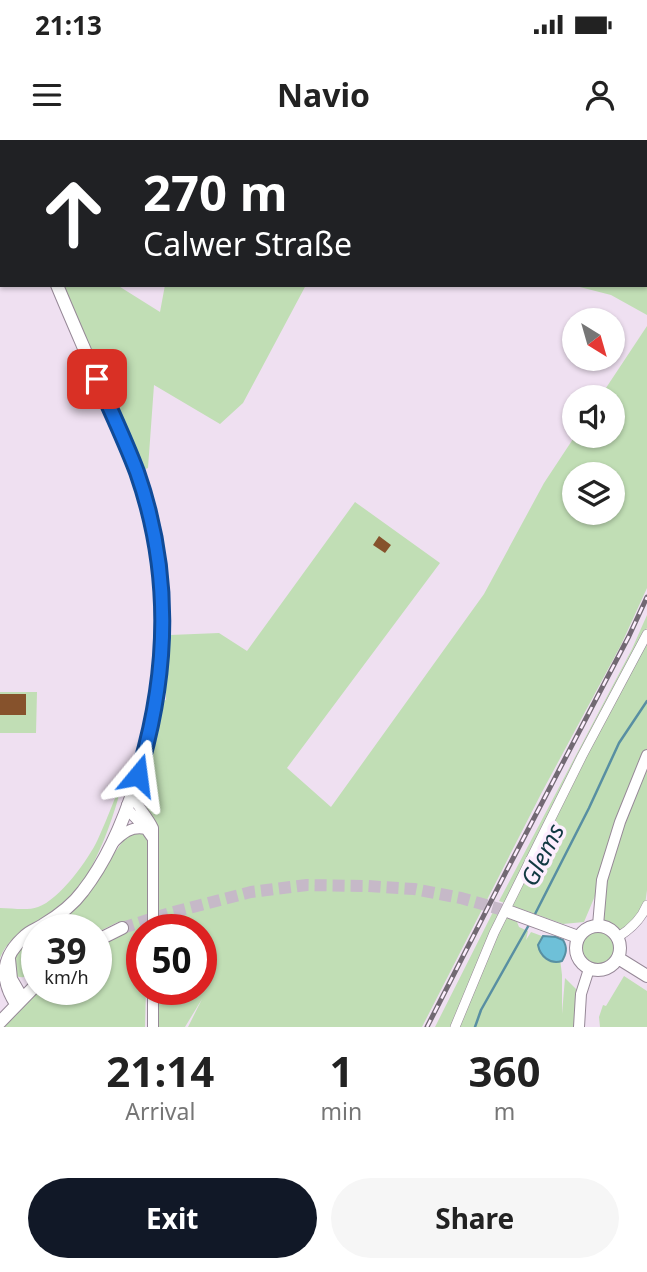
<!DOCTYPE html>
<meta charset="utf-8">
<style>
:root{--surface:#fff;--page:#f6f6f6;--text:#222;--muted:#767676;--accent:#111827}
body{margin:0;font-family:"Noto Sans",sans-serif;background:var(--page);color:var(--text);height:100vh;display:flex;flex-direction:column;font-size:26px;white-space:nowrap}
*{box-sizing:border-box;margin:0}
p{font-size:23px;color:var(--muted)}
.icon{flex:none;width:38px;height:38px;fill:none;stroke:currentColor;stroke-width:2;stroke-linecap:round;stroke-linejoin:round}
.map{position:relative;height:887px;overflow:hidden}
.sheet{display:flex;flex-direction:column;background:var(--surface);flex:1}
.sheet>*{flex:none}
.top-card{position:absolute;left:0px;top:0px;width:648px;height:147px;box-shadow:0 2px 5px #0004;background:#202124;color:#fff;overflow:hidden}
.needle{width:46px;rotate:143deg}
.controls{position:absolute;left:562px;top:168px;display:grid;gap:14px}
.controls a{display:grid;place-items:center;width:63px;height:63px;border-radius:50%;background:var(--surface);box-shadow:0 2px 5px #0004;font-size:35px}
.speed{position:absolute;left:21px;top:774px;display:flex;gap:14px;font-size:35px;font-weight:700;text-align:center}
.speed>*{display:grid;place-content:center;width:91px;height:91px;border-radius:50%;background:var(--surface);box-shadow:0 2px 5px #0004;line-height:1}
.speed small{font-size:18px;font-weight:400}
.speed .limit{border:10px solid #d22;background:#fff;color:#111}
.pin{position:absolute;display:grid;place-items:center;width:60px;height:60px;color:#fff;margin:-30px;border-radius:14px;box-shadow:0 4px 10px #0006}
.me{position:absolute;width:77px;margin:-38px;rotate:16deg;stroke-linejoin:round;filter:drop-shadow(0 0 5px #0008)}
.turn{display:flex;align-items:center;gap:24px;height:147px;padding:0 28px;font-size:32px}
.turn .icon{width:91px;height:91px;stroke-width:2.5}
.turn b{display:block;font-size:49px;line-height:60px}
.eta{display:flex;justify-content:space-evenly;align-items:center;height:119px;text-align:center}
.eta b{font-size:42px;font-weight:700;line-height:49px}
.button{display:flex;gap:14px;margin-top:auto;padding:14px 28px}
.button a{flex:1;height:80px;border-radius:42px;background:var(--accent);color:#fff;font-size:28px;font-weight:700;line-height:80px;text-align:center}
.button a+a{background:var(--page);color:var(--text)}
.status{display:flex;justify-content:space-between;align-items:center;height:49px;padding:0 35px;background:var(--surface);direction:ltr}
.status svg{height:19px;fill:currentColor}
header{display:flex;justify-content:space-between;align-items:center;height:91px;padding:0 28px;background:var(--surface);font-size:32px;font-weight:700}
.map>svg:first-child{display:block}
.green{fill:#c1deb5;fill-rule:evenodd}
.water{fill:#6ec0d8;stroke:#588fa2;stroke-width:2}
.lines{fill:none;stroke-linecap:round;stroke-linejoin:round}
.stream{stroke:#588fa2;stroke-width:2.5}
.building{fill:#86522c}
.secondary-tunnel{stroke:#c6b9c8;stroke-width:12;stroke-dasharray:12 6;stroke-linecap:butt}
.minor-casing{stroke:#968897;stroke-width:10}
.tertiary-casing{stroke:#968897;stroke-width:12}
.secondary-casing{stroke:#968897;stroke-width:14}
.minor{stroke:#fff;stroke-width:9}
.tertiary{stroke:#fff;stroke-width:10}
.secondary{stroke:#fff;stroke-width:12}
.rail-casing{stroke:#726973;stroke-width:5}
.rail{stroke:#fdeefe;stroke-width:2.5;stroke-dasharray:8;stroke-linecap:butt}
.route-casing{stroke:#114b97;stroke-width:18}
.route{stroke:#1a73e8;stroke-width:12}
.labels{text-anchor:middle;stroke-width:7;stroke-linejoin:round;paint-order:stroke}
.water-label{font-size:24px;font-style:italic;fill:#113842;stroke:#fdeefe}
</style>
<div class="status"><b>21:13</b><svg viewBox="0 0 49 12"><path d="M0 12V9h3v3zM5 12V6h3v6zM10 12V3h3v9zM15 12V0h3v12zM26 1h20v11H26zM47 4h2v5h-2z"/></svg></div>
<header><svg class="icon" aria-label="menu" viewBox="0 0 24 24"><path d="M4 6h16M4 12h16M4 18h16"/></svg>Navio<svg class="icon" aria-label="person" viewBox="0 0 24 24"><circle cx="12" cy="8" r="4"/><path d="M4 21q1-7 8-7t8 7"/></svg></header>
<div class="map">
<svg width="647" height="887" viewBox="0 0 647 887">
<rect width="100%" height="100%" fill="#efe0f1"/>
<path class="green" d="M 223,0 L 647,0 L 647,175 L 611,155 L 572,145 L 646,145 L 646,2 L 222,2 Z
M 57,145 L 117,145 L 160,172 L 165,145 L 306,145 L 243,263 L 220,284 L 154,245 L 148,328 L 137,332 Z
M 647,186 L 647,448 L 621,505 L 542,652 L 422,887 L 188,887 L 202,859 L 185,887 L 159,887 L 159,849 L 201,849 L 201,789 L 159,789 L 158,685 L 156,688 L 137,658 L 162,561 L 166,560 L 165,526 L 170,495 L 219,493 L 247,511 L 355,362 L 440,423 L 287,628 L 331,667 L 484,454 L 544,343 L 575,296 L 612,296 L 612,257 L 600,257 ZM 574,334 L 612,334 L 612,373 L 574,373 Z
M 647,475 L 647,488 L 640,500 L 647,497 L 647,750 L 645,765 L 635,785 L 618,797 L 598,785 L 600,744 L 584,782 L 563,784 L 499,761 L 632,509 Z
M 0,552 L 37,552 L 36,593 L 0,593 Z
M 125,633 C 117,665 108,694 93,724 C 87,735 81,747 72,756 C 51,777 11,789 0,818 L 0,768 C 12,768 27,771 38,767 C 59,760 89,719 98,699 C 108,677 116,655 125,633 Z
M 142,692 L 145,696 L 149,706 L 148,789 L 142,789 L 142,849 L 146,849 L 145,887 L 4,887 L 41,849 L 96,849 L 96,808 L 112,796 L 122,794 L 118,782 L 96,793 L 96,789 L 42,789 L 81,759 L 126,697 L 132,694 Z
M 493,772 L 517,782 L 519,787 L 528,791 L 526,800 L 531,792 L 558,802 L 562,835 L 562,874 L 565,838 L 581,854 L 579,887 L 435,887 Z
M580 809a18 18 0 1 1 36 0a18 18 0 1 1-36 0Z
M 37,792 L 37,832 C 30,836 24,839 16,836 C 11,811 20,809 37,792 Z
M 624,836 L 647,851 L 647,887 L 600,887 L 599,877 L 603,865 L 606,866 Z"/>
<path class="water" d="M 543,796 L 556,797 L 563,800 C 568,808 566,814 562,821 C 550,825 540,816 538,805 Z"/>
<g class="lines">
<path class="stream" d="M 533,778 L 589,668 L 619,603 L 647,561
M 475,887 L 481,870 L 530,783"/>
</g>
<path class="building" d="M 379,396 L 391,405 L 385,413 L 373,405 Z
M 0,554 L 26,554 L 26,575 L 0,575 Z"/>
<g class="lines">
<path class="secondary-tunnel" d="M 122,788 L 170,773 L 251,752 L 307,745 L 367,746 L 414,749 L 461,758 L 510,772"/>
<g class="minor-casing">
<path id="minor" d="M 618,797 C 631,789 641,780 647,765
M 455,887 L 494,793 L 582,616 L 647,494"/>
</g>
<g class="tertiary-casing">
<path id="tertiary" d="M 132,654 C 137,667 147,675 153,688 L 153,789
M 127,665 L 129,671 L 146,689
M 113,703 C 123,693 131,686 146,689 L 153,699
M 598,785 L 602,740 L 620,682 L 647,615
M 153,887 L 153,849
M 579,887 L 581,854 L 589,829"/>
</g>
<g class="secondary-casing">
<path id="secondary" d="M 17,0 L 17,2
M 510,772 L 578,797
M576 808a22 22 0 1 1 44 0a22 22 0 1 1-44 0Z
M 96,801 L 122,788
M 618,818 L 647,836
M 9,819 L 11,839 L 22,858
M 16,864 C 0,839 1,817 25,796 C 30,791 37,789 43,785 C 58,776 72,766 83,751 C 107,720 124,680 136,642 C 165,547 172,462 146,366 C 143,354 140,342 136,330 C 128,309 118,288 109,267 C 92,226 74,186 57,145
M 0,882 L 37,844"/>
</g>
<use href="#minor" class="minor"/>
<use href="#tertiary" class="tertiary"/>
<use href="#secondary" class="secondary"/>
<g class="rail-casing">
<path id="rail" d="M 427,887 L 508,728 L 629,496 L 647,457"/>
</g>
<use href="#rail" class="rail"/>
</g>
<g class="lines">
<g class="route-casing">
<path id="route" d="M 97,239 C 110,269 125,300 137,332 C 172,432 169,534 138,635"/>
</g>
<use href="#route" class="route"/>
</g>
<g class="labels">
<g class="water-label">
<text transform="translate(543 715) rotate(-63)" y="8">Glems</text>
</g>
</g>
</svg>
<div class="controls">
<a><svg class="needle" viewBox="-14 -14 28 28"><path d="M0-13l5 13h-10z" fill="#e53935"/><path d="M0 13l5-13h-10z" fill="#767676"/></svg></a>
<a><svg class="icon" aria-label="sound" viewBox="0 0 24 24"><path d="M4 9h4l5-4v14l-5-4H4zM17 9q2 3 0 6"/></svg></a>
<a><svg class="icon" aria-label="layers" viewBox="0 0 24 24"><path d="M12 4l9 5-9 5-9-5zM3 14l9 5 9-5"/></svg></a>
</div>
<div class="speed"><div>39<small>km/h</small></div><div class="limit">50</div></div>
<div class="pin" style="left:97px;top:239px;background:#d93025"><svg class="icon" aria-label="arrive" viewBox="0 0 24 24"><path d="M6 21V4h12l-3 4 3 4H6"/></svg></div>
<svg class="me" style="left:138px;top:635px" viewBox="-20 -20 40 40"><path d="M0-17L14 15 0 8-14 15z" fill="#1a73e8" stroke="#fff" stroke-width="4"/></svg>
<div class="top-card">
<div class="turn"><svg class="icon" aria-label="ahead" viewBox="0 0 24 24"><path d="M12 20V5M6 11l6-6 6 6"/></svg><div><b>270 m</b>Calwer Straße</div></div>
</div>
</div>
<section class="sheet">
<div class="eta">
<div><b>21:14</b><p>Arrival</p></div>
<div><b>1</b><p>min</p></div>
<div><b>360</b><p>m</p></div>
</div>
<div class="button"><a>Exit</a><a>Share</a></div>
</section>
